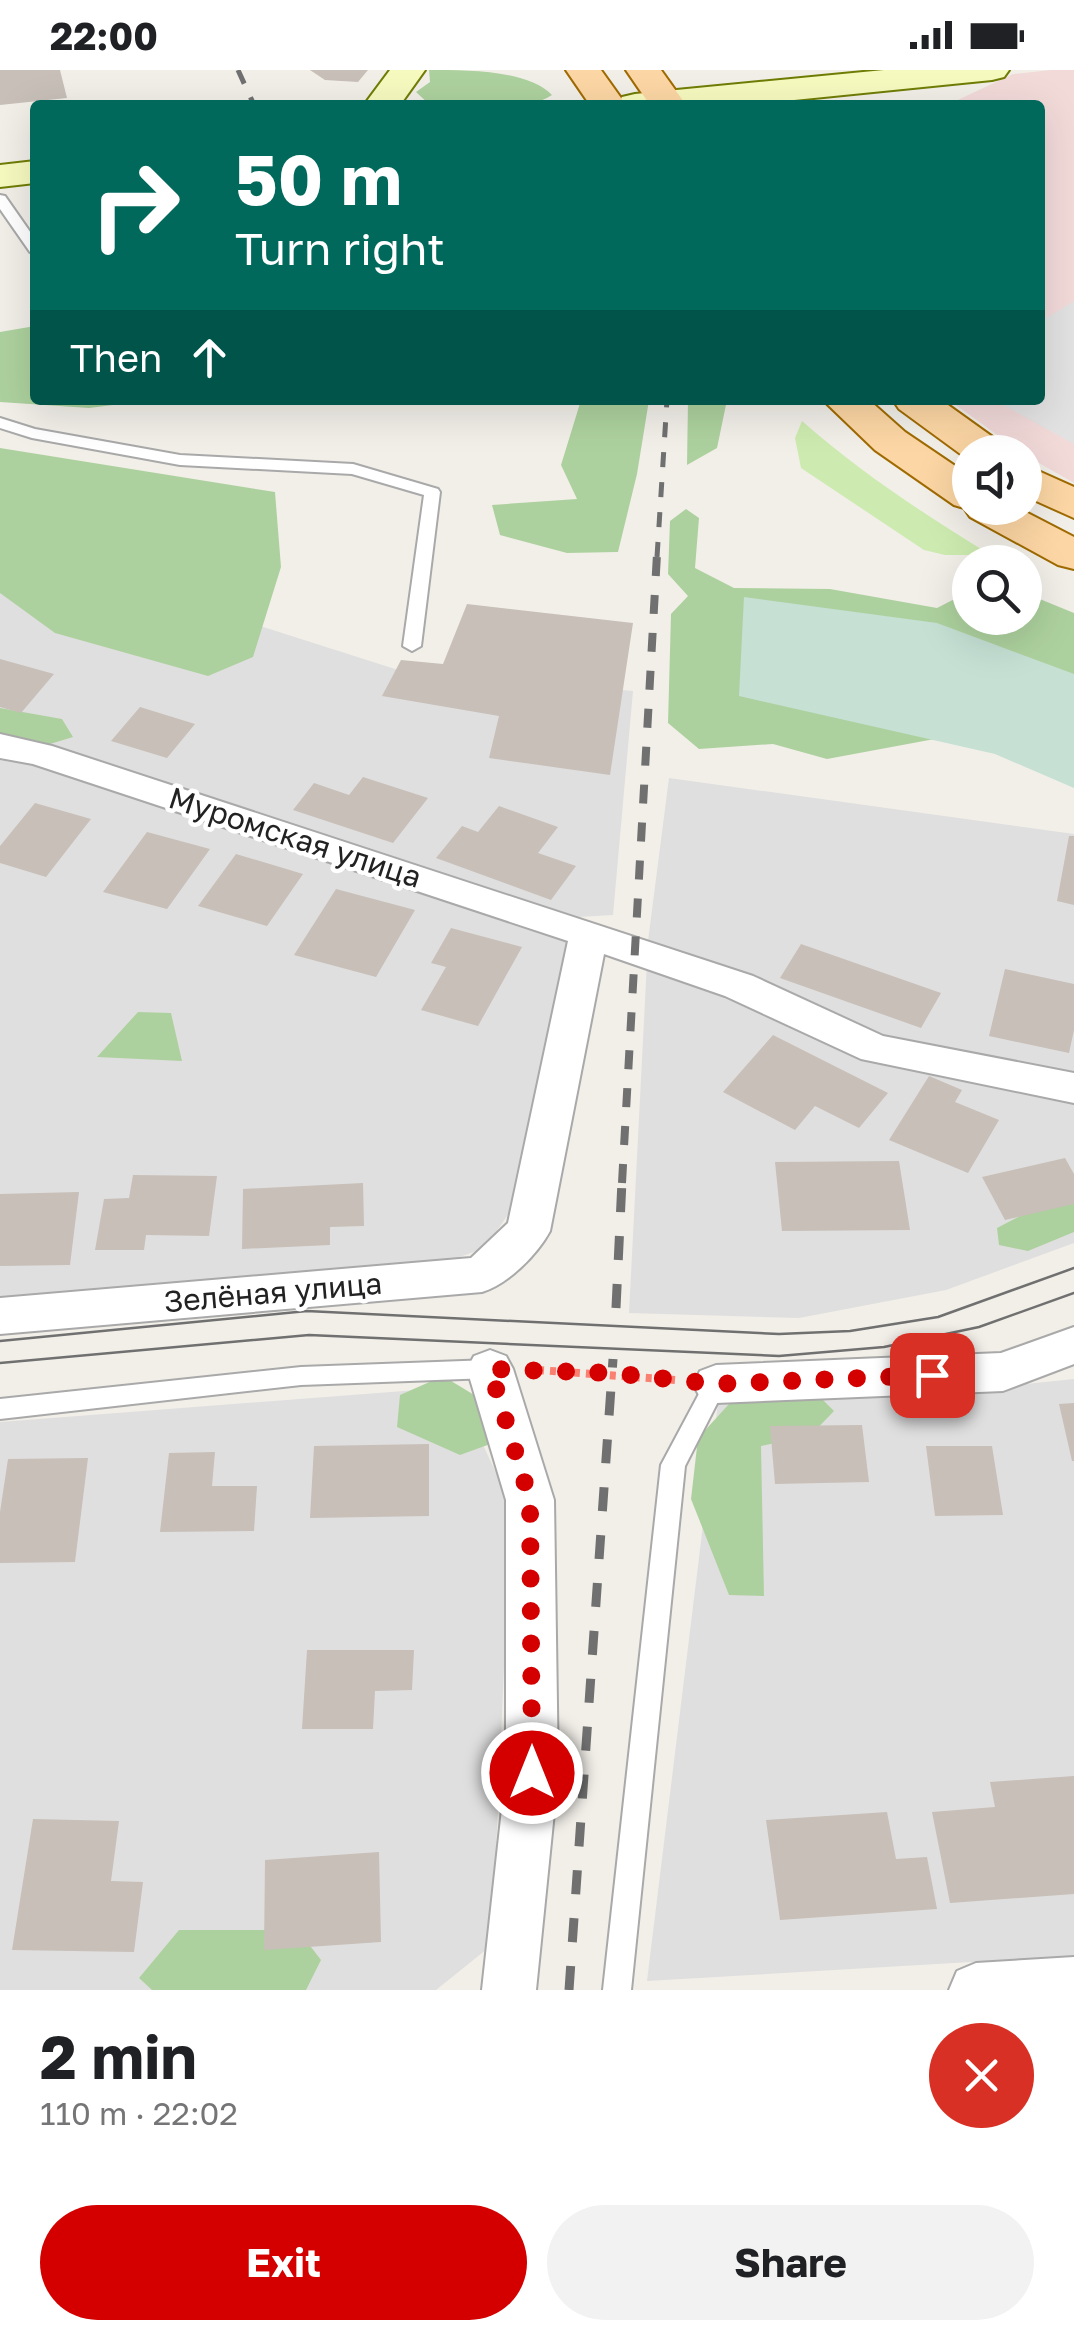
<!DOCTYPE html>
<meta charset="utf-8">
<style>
:root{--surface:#fff;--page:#f2f2f2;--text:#202124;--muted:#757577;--accent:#d40000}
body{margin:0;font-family:"Golos Text",sans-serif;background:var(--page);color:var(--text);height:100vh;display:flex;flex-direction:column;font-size:38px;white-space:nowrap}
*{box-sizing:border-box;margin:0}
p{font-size:32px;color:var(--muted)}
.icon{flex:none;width:55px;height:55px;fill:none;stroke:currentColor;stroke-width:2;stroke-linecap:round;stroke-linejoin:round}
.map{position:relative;height:1920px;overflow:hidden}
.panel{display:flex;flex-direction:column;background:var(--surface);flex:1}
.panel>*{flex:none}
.hud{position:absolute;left:30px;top:30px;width:1015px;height:305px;border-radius:10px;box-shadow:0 10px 40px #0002;background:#00695c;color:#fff;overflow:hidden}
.fabs{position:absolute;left:952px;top:365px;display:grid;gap:20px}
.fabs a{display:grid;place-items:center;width:90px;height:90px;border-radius:50%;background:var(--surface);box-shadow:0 10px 40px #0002;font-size:50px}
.pin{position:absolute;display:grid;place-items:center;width:85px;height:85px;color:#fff;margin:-42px;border-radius:20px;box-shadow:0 5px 15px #0006}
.me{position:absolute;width:110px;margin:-55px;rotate:0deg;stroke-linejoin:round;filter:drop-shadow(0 0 8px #0008)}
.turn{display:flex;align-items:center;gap:35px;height:210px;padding:0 40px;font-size:45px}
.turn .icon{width:130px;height:130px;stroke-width:2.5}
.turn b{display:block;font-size:70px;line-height:85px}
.then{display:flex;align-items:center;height:95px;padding:0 40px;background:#0003;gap:20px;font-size:38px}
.round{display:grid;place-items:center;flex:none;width:105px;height:105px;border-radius:52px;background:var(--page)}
.summary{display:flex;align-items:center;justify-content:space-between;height:170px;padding:0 40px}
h1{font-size:60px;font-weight:700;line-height:75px}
.cta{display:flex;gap:20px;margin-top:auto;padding:20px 40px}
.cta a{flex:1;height:115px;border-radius:60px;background:var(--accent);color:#fff;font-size:40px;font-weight:700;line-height:115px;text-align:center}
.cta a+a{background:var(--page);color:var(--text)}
.status{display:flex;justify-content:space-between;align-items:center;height:70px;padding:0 50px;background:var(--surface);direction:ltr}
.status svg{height:28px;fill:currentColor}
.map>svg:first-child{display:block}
.residential{fill:#e0dfdf}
.commercial{fill:#f2dad9}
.grass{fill:#cdebb0}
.forest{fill:#add19e}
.wetland{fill:#c6e0d4}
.parking{fill:#e2e2e2}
.building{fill:#c7bfb8}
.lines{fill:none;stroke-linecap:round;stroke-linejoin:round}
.lane-casing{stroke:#a9a9a9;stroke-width:4}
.street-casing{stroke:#a9a9a9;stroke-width:4}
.secondary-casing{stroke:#707d05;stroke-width:4}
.primary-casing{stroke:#a06b00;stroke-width:4}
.path{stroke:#fa8072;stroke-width:8;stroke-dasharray:6 6;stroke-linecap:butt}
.lane{fill:#fff;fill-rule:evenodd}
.street{fill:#fff;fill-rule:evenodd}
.secondary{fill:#f7fabf;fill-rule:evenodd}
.primary{fill:#fcd6a4;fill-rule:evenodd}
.tram{stroke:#707070;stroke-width:2.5}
.rail-far2{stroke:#707070;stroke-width:5;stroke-dasharray:15 15;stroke-linecap:butt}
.rail-far1{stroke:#707070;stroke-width:8;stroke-dasharray:19 19;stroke-linecap:butt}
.rail{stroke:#707070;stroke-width:9;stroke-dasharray:24 24;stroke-linecap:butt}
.route{stroke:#d40000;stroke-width:18;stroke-dasharray:0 32.4}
.labels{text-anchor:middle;stroke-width:9;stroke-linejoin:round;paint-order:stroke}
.street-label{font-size:30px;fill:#222;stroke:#fff}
</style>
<div class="status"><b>22:00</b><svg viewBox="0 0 49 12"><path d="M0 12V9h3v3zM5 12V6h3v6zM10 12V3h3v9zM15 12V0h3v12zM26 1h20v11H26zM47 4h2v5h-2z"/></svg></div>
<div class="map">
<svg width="1074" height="1920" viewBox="0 0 1074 1920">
<rect width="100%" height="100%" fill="#f2efe9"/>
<path class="residential" d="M 0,473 L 395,599 L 633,621 L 613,845 L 578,847 L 49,676 L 0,665 Z
M 0,685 L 32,690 L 561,863 L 572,880 L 516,1133 L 485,1178 L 429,1198 L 0,1234 Z
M 669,708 L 1074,764 L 1074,1005 L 883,968 L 735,900 L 648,871 Z
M 647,892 L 733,922 L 873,992 L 1074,1029 L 1074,1173 L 946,1220 L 799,1248 L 629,1243 Z
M 1074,1309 L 1074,1886 L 647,1911 L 718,1333 L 996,1317 Z
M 456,1317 L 511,1435 L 492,1875 L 436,1920 L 0,1920 L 0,1352 Z"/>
<path class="commercial" d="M 1051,0 L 1074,0 L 1074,413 L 1025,385 L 949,330 L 1040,330 L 1040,35 L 947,35 L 1013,4 Z"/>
<path class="grass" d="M 802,351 C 861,403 924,444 991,485 L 945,485 L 924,480 L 801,398 L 795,368 Z"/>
<path class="forest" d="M 429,0 C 469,0 528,0 552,25 C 521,45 466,35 430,35 L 416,22 L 430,12 Z
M 35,256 L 35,330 L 153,330 L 89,338 L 0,332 L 0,262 Z
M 581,330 L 649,330 L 637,404 L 618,482 L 567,483 L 500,465 L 492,435 L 577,429 L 561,395 Z
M 688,330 L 727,330 L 717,378 L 687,395 Z
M 0,378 L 275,422 L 281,497 L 253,587 L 208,606 L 55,563 L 0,523 Z
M 686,439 L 699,448 L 695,498 L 734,518 L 830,519 L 937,538 L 970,521 L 970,548 L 1025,548 L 1025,523 L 1074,543 L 1074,643 L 827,689 L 773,674 L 699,679 L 668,653 L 671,544 L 688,526 L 668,504 L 670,451 Z
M 0,638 L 62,649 L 73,667 L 40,677 L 0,669 Z
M 138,942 L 171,943 L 182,991 L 97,987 Z
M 1074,1118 L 1074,1162 L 1028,1181 L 999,1175 L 997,1158 Z
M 443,1306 L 489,1334 L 493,1373 L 460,1385 L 397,1357 L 400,1325 Z
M 811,1318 L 834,1341 L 810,1366 L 761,1376 L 764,1526 L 729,1525 L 691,1429 L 698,1368 L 739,1323 Z
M 179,1860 L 298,1860 L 321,1890 L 306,1920 L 152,1920 L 139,1908 Z"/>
<path class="wetland" d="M 744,527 L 937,553 L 1074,604 L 1074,718 L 995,684 L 739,626 Z"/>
<path class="parking" d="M 1074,231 L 1074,374 L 994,330 L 1040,330 L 1040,252 Z"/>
<path class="building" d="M 0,0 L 60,0 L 67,28 L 0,35 Z
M 310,0 L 368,0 L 358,12 L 325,10 Z
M 467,534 L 633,553 L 610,705 L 489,688 L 499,646 L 382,626 L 401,590 L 443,594 Z
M 0,589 L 54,604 L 21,643 L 0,637 Z
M 140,637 L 195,654 L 167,688 L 111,671 Z
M 363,707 L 428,728 L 393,773 L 293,740 L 314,713 L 349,725 Z
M 35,733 L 91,749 L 46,807 L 0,793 L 0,776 Z
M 499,736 L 558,757 L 538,783 L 576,796 L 551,830 L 436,788 L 462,756 L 478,762 Z
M 147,762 L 210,779 L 167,839 L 103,822 Z
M 1069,766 L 1074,766 L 1074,835 L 1057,831 Z
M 236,784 L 303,804 L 267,856 L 198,836 Z
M 336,819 L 415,840 L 376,907 L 294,885 Z
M 451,858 L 522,877 L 478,956 L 421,940 L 446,897 L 431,893 Z
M 801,874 L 941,923 L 921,958 L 780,908 Z
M 1005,899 L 1074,914 L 1074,960 L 1069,983 L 989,966 Z
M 773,965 L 888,1023 L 859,1058 L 815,1036 L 795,1060 L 723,1022 Z
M 929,1006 L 962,1020 L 955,1032 L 999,1050 L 968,1103 L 889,1070 Z
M 1065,1088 L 1074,1104 L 1074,1134 L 1005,1150 L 982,1107 Z
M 899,1091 L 910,1160 L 782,1161 L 775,1092 Z
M 133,1105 L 217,1106 L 209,1166 L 146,1165 L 144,1180 L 95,1180 L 104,1129 L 129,1128 Z
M 363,1113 L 364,1156 L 330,1157 L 330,1175 L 242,1179 L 243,1119 Z
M 79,1122 L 70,1195 L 0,1196 L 0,1124 Z
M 1074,1333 L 1074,1391 L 1072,1391 L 1059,1334 Z
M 862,1355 L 869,1412 L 775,1414 L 770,1356 Z
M 429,1374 L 429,1446 L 310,1448 L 314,1376 Z
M 926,1376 L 992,1376 L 1003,1445 L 935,1446 Z
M 215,1382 L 212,1416 L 257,1416 L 254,1461 L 160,1462 L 169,1383 Z
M 88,1388 L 75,1492 L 0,1493 L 0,1442 L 8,1389 Z
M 307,1580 L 414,1580 L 412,1620 L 375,1621 L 373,1659 L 302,1659 Z
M 1074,1706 L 1074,1824 L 950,1833 L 932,1742 L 995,1737 L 990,1712 Z
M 887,1742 L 896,1789 L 927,1787 L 937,1839 L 780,1850 L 766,1750 Z
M 33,1749 L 119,1751 L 111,1811 L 143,1812 L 134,1882 L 12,1880 Z
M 379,1782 L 381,1872 L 264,1880 L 265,1790 Z"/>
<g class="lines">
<g class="lane-casing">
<path id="lane" d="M 0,125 L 5,126 L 35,169 L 35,183 L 30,182 L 0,139 Z
M 0,348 L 35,359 L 180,385 L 353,394 L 438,419 L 440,422 L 421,576 L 412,581 L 403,576 L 424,425 L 352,404 L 180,395 L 32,368 L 0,358 Z
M 490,1290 L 498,1292 L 501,1299 L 498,1306 L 490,1308 L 301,1315 L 0,1349 L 0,1329 L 301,1297 Z
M 716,1305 L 724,1307 L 727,1314 L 685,1396 L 631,1920 L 603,1920 L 661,1395 L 708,1307 Z"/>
</g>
<g class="street-casing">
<path id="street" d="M 0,664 L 52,676 L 753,906 L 883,966 L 1074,1003 L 1074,1033 L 861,989 L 725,926 L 604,884 L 550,1161 C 537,1185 508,1214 482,1222 L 0,1264 L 0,1228 L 471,1188 L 508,1153 L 568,871 L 33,694 L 0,688 Z
M 1074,1257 L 1074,1294 L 1003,1321 L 716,1333 L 700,1327 L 693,1314 L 700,1301 L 716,1295 L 1001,1283 Z
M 490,1280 L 506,1286 L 513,1299 L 554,1430 L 558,1703 L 536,1920 L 482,1920 L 506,1703 L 506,1430 L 467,1299 L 474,1286 Z
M 1074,1887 L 1074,1920 L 949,1920 L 957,1901 L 976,1893 Z"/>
</g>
<g class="secondary-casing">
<path id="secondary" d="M 390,0 L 425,0 L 400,35 L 364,35 Z
M 884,0 L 1009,0 L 1004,7 L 992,10 L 744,35 L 617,35 L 622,27 L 635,24 Z
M 35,91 L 35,113 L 0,117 L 0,95 Z"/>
</g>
<g class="primary-casing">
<path id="primary" d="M 566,0 L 601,0 L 626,35 L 590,35 Z
M 626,0 L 661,0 L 686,35 L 650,35 Z
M 823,330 L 869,330 L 905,362 L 970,406 L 970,438 L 1018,438 L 1074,467 L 1074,499 L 1058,495 L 970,447 L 964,438 L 954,435 L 875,380 Z
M 893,330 L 941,330 L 1001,373 L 1007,382 L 970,382 L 970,391 L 899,339 Z
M 1025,395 L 1074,417 L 1074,448 L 1025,426 Z"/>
</g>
<path class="path" d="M 538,1300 L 675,1310"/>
<use href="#lane" class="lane"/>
<use href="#street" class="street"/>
<use href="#secondary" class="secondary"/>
<use href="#primary" class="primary"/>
<path class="tram" d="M 0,1271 L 307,1241 L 779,1264 L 850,1261 L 938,1247 L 1074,1198
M 0,1293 L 309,1265 L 779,1286 L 884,1277 L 979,1257 L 1074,1223"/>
<path class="rail-far2" d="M 238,0 L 254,35
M 657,487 L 667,330"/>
<path class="rail-far1" d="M 622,1113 L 657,484"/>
<path class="rail" d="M 616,1238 L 622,1111
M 569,1920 L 613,1289"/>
</g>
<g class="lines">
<path class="route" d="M 532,1703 L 530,1430 L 490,1299 L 612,1303 L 716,1314 L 932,1305"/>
</g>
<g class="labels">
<g class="street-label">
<text transform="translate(295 768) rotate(18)" y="10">Муромская улица</text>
<text transform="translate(273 1223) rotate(-5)" y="10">Зелёная улица</text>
</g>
</g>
</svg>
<div class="fabs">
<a><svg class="icon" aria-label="sound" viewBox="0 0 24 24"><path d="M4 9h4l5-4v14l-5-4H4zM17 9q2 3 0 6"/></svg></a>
<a><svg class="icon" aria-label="search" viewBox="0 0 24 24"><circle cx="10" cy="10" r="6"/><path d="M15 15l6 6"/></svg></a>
</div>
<div class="pin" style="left:932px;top:1305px;background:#d93025"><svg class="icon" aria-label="arrive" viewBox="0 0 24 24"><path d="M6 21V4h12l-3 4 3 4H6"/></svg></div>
<svg class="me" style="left:532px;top:1703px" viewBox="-20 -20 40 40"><circle r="17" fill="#d40000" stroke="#fff" stroke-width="3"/><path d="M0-11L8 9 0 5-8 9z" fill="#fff"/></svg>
<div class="hud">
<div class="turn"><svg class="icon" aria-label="right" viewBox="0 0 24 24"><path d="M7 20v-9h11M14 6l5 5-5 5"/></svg><div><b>50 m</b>Turn right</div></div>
<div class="then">Then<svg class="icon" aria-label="ahead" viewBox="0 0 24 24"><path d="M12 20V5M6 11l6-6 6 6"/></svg></div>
</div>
</div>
<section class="panel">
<div class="summary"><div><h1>2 min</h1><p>110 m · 22:02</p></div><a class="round" style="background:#d93025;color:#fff"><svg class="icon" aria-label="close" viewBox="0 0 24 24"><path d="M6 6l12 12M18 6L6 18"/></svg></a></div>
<div class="cta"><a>Exit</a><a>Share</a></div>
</section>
